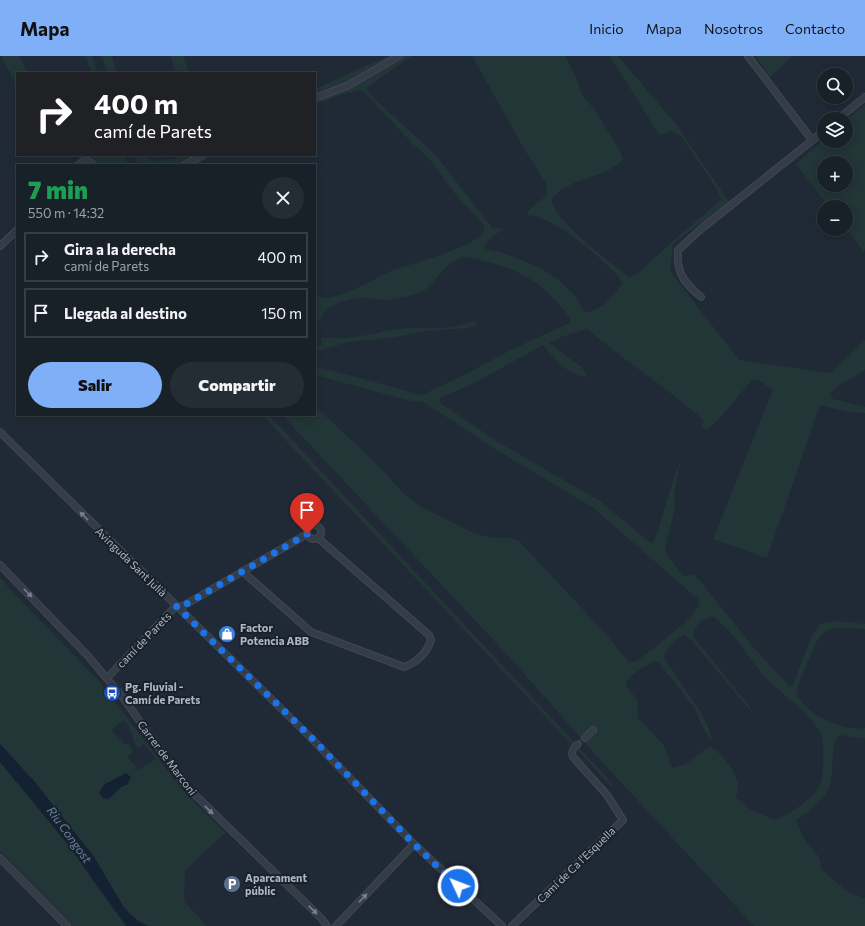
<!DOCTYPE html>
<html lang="es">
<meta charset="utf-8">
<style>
:root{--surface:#182028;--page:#252d34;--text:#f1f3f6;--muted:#9fa3a8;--line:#363e45;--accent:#7fb0f7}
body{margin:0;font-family:Commissioner,sans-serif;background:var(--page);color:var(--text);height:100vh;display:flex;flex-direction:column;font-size:15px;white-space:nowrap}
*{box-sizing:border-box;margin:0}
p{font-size:13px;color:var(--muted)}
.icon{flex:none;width:22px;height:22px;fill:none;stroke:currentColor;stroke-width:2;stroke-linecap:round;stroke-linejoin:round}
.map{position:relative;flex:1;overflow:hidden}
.panel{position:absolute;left:16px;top:108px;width:300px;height:252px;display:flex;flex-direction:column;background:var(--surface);border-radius:0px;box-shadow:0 2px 10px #0003,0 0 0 1px var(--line)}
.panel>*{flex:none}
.hud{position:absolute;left:16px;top:16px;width:300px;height:84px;border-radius:0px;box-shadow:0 2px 10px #0003,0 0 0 1px var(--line);background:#202124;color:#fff;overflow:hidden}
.tools{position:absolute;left:817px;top:12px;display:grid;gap:8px}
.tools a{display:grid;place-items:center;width:36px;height:36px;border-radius:50%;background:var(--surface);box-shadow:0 2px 10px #0003,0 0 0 1px var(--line);font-size:20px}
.pin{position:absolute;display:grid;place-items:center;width:34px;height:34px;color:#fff;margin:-41px -17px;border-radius:50% 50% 50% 0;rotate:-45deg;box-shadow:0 0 4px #0007}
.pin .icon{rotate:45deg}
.me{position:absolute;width:44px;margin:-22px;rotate:313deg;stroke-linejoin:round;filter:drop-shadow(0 0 3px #0008)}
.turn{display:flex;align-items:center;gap:14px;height:84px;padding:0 12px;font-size:18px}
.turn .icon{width:52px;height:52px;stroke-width:2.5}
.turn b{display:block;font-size:28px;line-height:34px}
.round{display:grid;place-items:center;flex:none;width:42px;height:42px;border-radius:21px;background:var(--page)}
.headline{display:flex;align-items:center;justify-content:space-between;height:68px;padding:0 12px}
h1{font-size:24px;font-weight:800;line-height:30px;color:#1e9e55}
.primary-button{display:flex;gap:8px;margin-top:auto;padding:8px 12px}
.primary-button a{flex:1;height:46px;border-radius:24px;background:var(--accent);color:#111;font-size:16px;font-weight:800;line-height:46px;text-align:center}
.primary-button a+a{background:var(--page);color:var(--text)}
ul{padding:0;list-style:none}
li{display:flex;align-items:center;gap:12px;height:50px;margin:0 8px 6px;padding:0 4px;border:2px solid var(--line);border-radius:0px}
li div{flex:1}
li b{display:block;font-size:15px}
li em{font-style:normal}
header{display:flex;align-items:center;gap:24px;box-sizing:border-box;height:56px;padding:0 20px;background:var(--accent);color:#111}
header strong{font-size:19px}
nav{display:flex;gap:22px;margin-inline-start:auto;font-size:14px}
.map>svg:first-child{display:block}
.green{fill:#223537;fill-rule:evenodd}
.water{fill:#142133}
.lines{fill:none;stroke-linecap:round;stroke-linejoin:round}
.minor-tunnel{stroke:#353f4b;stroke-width:5.5;stroke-dasharray:5.5 3;stroke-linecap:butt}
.minor-casing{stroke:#3d4550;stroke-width:8}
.minor{stroke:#333c47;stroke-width:5.5}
.oneway{fill:#767f8c}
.route{stroke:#1a73e8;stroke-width:7;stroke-dasharray:0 12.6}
.labels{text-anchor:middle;stroke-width:4;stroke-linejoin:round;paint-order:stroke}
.street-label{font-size:11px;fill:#adb6c4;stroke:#19212b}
.poi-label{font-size:11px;font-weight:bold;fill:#adb6c4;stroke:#19212b;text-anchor:start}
.water-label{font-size:12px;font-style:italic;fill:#6682a3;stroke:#19212b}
</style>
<header>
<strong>Mapa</strong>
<nav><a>Inicio</a><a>Mapa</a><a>Nosotros</a><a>Contacto</a></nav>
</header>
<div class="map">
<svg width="865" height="870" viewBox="0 0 865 870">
<rect width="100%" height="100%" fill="#202a36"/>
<path class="green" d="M 1,0 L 19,0 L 28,17 L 17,17 L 17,32 Z
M 86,0 L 92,0 L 98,17 L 91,17 Z
M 102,0 L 112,0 L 117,17 L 107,17 Z
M 171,0 L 183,0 L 189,17 L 176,17 Z
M 388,0 L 412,0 L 367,31 L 368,37 L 436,99 L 492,172 L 503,173 L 488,184 L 484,192 C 490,195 498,195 505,198 C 535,208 572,225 584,256 C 599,257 615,238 623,227 C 609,207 552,158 527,159 L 529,154 L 547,139 L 547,129 L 526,96 L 472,0 L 565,0 L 576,21 L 582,39 L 595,54 L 621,97 L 623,104 C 603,123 569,121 552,143 C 547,158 615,211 629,221 L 637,218 L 673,185 L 721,144 L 717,133 L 680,79 L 672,75 L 663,79 L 658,77 L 610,0 L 618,0 L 676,68 L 729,146 L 673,188 L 670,215 L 739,304 L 831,317 L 865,284 L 865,314 L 840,329 L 830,338 L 833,343 L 865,351 L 865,357 L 849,356 L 820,349 L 767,502 L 713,483 L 773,334 L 758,324 L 752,324 L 719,363 L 706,375 L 702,370 L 703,364 L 699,360 C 663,329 623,304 587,273 L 561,281 L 549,287 L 584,313 L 587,321 C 567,320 555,302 543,289 L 474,327 L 439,343 L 439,346 L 498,386 L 600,445 L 652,488 C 656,486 674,417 681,404 L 674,437 L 675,452 L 665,493 L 668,501 L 684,520 L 695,519 L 754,592 L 789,630 L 791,631 L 793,629 L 810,584 L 820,568 L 837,565 L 865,568 L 865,573 C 822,570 822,571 806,610 C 803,619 796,629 797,639 C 807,659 844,676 865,672 L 865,683 L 840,679 C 830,684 834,717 830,729 C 825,744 807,756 796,765 L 804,782 L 819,801 L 822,814 L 848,836 L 865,842 L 865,870 L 754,870 L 601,705 L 513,605 L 282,359 L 315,359 L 315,350 L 376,407 L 404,438 L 423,452 L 473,477 L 494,482 L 510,482 L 519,485 L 606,578 L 629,606 L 637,605 C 652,593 694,563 700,547 L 697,542 L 592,451 L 495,393 L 434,353 L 423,346 L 411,345 L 315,319 L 315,310 L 422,339 L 464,319 L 511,294 L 569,267 L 571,264 C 569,259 565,256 562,252 C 537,220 504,208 466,201 C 446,202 436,229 420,237 C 412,240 401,241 393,243 C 384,246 374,242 365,242 C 348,241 324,248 320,266 L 315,263 L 315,238 C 319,240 322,242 327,242 C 350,238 370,225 391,215 C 409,208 479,191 485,173 L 481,165 L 456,139 L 430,104 L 412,87 L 364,36 L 361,34 L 344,38 L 315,49 L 315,33 ZM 714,561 C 734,576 747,600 763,619 C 780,637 802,650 816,670 C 823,679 824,691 823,702 C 823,709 823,717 822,723 C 818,741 790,758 774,764 L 748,752 L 736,741 C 737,737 739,732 738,728 C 736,714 721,697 710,690 L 684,709 L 672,712 L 664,689 L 638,662 L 637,643 L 626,630 C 627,619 646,610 655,605 L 658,606 L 694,651 L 705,676 L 712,685 L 710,675 L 702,658 L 664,602 C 665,592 676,582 685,579 L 694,587 L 753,658 L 749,650 L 693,580 C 694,569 704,561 714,561 Z
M 756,0 L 793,0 L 770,21 Z
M 865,48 L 865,192 L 864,196 L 846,173 L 846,151 L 829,151 L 796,108 L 824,83 L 824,85 L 846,85 L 846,64 ZM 824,107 L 846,107 L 846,129 L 824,129 Z
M 81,99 L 125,99 L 128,109 L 96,109 Z
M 134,99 L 143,99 L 152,105 L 173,103 L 186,99 L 213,99 L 198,109 L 138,109 Z
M 470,266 L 476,266 L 476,269 L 468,272 L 426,275 L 390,282 L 348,286 L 315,296 L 315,291 L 321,290 L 321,281 C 348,285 371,278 397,273 C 421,270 448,276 470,266 Z
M 262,359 L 269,359 L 613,728 L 611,730 Z
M 0,522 L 99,625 L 183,735 L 225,777 L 185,814 L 184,845 L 207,870 L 148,870 L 132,860 L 122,849 L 94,801 L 34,725 L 0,688 ZM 124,664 C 132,672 131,683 138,692 L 144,688 L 156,703 L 138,714 L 128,701 L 133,695 L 130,689 L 125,688 L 111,674 Z
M 0,706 L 70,791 L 99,834 L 126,870 L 71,870 L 0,795 Z"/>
<path class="water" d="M 0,688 L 34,725 L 94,801 L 125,853 L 139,866 L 148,870 L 126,870 L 125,868 L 70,791 L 0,706 Z
M 126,717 L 131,721 L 128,728 L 121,731 L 109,743 L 103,742 L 99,736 L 105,728 Z"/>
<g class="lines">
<path class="minor-tunnel" d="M 577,689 L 585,682"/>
<g class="minor-casing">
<path id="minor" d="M 748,0 L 812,84
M 315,42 L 349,29 L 399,0
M 838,63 L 865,41
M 78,109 L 85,104 L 90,106 L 93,109
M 184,109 L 203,99
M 0,190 L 17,174
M 701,241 C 684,227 676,216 678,194 L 701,173 L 824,75
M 0,376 L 310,681 L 414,788 L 502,870
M307 476a7 7 0 1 1 14 0a7 7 0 1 1-14 0Z
M 0,509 L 88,600 L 124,643 L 184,728 L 322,863 L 327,870
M 242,515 L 311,576 L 404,611 C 416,607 427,597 431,584 L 429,579 L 318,482
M 107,622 L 176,550 L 183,550 L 307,478
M 585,682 L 593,674
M 0,802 L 67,870
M 336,870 L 414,788
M 512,870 L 623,764 L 607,739 L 573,701 C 571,696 572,693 577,689"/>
</g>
<use href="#minor" class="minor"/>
</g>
<defs><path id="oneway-solid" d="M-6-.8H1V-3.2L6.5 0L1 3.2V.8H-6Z"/></defs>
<g class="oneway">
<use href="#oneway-solid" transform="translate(84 460) rotate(-135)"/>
<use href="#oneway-solid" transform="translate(28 537) rotate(45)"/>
<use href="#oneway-solid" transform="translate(209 754) rotate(44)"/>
<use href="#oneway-solid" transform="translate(363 842) rotate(-46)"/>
<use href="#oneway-solid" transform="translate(313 854) rotate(44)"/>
</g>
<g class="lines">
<path class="route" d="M 307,478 L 183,550 L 176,550 L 310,680 L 414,788 L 458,830"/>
</g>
<defs>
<g id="shop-disc" transform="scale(0.9)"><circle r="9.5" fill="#3f7fe0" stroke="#19212b"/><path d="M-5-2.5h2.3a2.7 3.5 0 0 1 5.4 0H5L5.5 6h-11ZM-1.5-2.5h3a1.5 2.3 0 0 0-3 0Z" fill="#fff"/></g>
<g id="bus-disc" transform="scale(0.9)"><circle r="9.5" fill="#1a4fb4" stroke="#19212b"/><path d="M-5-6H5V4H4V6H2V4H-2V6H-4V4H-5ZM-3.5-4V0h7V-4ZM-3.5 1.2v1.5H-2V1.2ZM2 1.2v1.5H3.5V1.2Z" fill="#fff"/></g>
<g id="parking-disc" transform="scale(0.9)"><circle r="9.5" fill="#5c6f8a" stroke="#19212b"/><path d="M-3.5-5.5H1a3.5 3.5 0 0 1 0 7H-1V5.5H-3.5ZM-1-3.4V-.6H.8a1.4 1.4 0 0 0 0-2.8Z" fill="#fff"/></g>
</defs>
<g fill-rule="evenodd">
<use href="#shop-disc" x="227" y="578"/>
<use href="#bus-disc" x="112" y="637"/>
<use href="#parking-disc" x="232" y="828"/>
</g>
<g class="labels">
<g class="street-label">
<text transform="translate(131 506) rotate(44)" y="4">Avinguda Sant Julià</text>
<text transform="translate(144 584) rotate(-46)" y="4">camí de Parets</text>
<text transform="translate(167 702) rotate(53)" y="4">Carrer de Marconi</text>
<text transform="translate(576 809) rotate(-44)" y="4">Camí de Ca l'Esquella</text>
</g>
<g class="poi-label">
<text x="240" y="576">Factor<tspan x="240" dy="13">Potencia ABB</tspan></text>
<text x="125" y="635">Pg. Fluvial -<tspan x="125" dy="13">Camí de Parets</tspan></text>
<text x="245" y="826">Aparcament<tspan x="245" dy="13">públic</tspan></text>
</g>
<g class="water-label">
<text transform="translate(69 779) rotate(54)" y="4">Riu Congost</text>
</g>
</g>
</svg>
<div class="tools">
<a><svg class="icon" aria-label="search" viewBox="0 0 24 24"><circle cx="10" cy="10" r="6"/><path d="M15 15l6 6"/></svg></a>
<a><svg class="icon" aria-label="layers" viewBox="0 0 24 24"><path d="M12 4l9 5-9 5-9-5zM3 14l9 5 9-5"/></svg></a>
<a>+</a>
<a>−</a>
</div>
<div class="pin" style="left:307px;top:478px;background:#d93025"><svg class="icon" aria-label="arrive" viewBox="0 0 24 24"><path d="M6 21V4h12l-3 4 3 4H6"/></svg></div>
<svg class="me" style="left:458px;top:830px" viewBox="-20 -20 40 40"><circle r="17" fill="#1a73e8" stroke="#fff" stroke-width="3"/><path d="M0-11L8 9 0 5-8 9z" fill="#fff"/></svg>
<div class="hud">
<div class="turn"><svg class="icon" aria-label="right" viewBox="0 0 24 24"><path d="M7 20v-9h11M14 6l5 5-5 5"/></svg><div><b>400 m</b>camí de Parets</div></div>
</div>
<section class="panel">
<div class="headline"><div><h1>7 min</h1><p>550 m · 14:32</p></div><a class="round"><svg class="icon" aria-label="close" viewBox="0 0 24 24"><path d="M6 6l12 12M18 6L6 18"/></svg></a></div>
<ul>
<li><svg class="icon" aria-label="right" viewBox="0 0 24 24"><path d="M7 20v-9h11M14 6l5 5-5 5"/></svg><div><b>Gira a la derecha</b><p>camí de Parets</p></div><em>400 m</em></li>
<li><svg class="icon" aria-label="arrive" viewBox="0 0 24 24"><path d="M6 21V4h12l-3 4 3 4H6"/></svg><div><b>Llegada al destino</b></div><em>150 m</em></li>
</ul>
<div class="primary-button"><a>Salir</a><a>Compartir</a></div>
</section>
</div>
